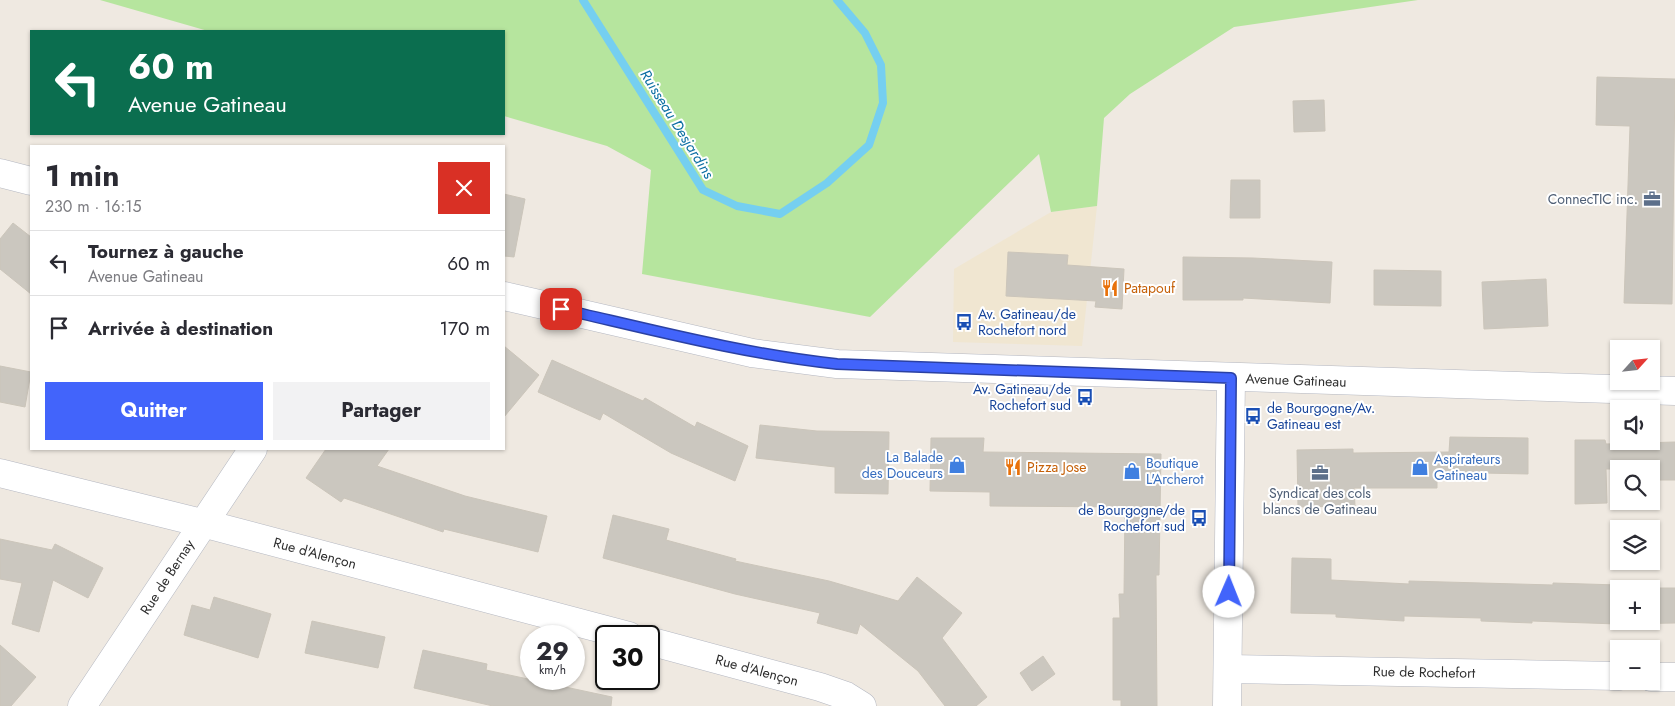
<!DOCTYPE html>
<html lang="fr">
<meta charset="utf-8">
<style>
:root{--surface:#fff;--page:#f2f2f3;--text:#2b2b33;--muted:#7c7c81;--line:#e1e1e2;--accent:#4264fb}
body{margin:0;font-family:Jost,sans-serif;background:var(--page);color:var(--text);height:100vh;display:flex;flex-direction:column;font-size:19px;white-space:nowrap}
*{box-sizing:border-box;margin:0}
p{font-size:16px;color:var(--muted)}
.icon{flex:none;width:28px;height:28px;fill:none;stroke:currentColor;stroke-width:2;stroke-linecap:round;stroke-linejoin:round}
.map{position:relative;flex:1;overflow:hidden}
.panel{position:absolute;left:30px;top:145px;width:475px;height:305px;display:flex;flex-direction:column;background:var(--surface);border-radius:0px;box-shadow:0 1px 4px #0004}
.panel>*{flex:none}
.hud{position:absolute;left:30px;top:30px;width:475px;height:105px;border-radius:0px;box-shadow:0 1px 4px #0004;background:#0b6e4f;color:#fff;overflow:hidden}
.needle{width:32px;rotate:63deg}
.buttons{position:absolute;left:1610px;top:340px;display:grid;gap:10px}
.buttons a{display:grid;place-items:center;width:50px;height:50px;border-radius:0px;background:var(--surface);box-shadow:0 1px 4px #0004;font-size:25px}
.speed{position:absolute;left:520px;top:625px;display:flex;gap:10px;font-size:25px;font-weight:700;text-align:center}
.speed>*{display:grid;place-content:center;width:65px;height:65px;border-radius:50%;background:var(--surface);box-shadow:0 1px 4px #0004;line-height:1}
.speed small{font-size:12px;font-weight:400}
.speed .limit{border:2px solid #111;border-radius:8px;background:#fff;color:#111}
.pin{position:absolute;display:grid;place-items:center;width:42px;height:42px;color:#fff;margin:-21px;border-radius:10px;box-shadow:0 2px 8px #0006}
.me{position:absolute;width:55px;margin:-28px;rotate:1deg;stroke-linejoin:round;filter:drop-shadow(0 0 4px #0008)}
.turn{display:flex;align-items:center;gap:18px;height:105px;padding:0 15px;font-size:22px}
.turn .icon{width:65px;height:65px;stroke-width:2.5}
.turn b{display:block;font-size:35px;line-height:42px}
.round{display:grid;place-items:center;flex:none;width:52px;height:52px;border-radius:0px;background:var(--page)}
.headline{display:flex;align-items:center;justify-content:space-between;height:85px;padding:0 15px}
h1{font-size:30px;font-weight:700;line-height:38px}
.button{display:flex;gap:10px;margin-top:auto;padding:10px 15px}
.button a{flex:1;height:58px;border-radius:0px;background:var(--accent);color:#fff;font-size:20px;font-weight:700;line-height:58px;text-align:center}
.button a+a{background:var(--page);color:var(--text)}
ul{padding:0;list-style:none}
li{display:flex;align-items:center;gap:15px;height:65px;padding:0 15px;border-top:1px solid var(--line)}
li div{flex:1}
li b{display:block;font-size:19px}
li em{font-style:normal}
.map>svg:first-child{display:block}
.education{fill:#f0e6d1}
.green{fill:#b6e59e}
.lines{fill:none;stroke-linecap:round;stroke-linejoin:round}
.stream{stroke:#75cff0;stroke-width:8}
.building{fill:#cbc7bf;stroke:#cbc5ba;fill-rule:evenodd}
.minor-casing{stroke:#b4b7c1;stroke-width:29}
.tertiary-casing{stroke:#b4b7c1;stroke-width:29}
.minor{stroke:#fff;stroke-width:28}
.tertiary{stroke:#fff;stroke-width:28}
.route-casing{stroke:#2b41a3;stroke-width:12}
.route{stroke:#4264fb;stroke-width:9}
.labels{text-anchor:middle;stroke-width:4;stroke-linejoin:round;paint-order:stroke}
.service-label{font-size:14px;fill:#4e5e75;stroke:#fff;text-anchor:end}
.food-label{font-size:14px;fill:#c56008;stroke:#fff;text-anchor:start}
.transit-label{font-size:14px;fill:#164399;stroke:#fff;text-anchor:start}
.street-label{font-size:14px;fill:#2e2e2e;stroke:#fff}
.shop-label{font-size:14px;fill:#366cbe;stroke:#fff;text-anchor:start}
.water-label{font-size:15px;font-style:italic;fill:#0d6fa3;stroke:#fff}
</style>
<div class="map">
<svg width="1675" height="706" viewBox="0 0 1675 706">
<rect width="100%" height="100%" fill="#efe9e1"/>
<path class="education" d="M 1097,206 L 1082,346 L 953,342 L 954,269 L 1051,212 Z"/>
<path class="green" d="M 100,0 L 1418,0 L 1234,27 L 1130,94 L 1104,118 L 1097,206 L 1051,212 L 1039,154 L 870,317 L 642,274 L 651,170 L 607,146 L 504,116 L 504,31 L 208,31 Z"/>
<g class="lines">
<path class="stream" d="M 583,0 L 703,190 L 737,206 L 780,214 L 827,183 L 869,145 L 883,103 L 881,65 L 865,33 L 837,0"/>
</g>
<path class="building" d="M 1597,77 L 1675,79 L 1672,304 L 1624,303 L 1630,126 L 1596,125 Z
M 1324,100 L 1325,131 L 1294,132 L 1293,101 Z
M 1231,180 L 1260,180 L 1260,218 L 1230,218 Z
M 504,194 L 525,199 L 514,257 L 504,256 Z
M 13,223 L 31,237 L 31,294 L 0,269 L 0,239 Z
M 1008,252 L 1068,255 L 1067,265 L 1124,269 L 1122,309 L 1095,307 L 1096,301 L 1006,296 Z
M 1183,257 L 1253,258 L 1332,262 L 1330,303 L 1243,298 L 1243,300 L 1183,300 Z
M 1374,270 L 1441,271 L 1441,306 L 1374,305 Z
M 1546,279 L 1548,326 L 1484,329 L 1482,282 Z
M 504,346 L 539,375 L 504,417 Z
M 552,360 L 643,401 L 645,398 L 695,427 L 697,422 L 748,446 L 735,481 L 671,453 L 603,413 L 600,420 L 538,392 Z
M 0,366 L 31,372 L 25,407 L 0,402 Z
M 760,425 L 817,431 L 889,432 L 888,494 L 835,493 L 835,467 L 756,458 Z
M 1450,437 L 1528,438 L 1528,474 L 1437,472 L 1437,488 L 1354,488 L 1355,506 L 1298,507 L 1297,450 L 1353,449 L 1353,453 L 1449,452 Z
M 931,438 L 984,438 L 983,452 L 1161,454 L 1159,575 L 1156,575 L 1157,706 L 1121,706 L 1121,700 L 1113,700 L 1113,618 L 1120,618 L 1119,594 L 1124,594 L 1125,507 L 990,506 L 990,492 L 930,491 Z
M 1575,440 L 1605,440 L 1606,444 L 1675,442 L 1675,480 L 1651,480 L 1651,469 L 1606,469 L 1607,503 L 1575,504 Z
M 326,449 L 389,449 L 377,466 L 465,496 L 547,516 L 538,552 L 444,529 L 443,532 L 344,498 L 341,502 L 306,478 Z
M 613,515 L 669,529 L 666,540 L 736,559 L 735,561 L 829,581 L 898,601 L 917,577 L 962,613 L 942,638 L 987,697 L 976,706 L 945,706 L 918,671 L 860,624 L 857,634 L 817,623 L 820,613 L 735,594 L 603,558 Z
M 0,539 L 52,550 L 55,544 L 103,568 L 88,598 L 53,580 L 39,632 L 12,624 L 22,583 L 0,579 Z
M 1292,558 L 1331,559 L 1331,580 L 1409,584 L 1409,581 L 1553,585 L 1553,583 L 1618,585 L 1618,588 L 1675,588 L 1675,623 L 1617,624 L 1532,621 L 1532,623 L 1481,621 L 1481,618 L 1404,616 L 1404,621 L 1336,617 L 1336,614 L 1291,613 ZM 1619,589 L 1651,589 L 1651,621 L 1619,621 Z
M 214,597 L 271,614 L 258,658 L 184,635 L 192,605 L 210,610 Z
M 312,621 L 385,637 L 378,668 L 305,653 Z
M 0,645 L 36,677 L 11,706 L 0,706 Z
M 423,650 L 487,664 L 486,670 L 612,697 L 611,706 L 493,706 L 414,688 Z
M 1043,656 L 1055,674 L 1032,691 L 1020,673 Z"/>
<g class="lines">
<g class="minor-casing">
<path id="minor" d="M 0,473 L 202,523 L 629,636
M 649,641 L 820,687 L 846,696 L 862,706
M 1229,669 L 1619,676
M 1651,677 L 1675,677
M 82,706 L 253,449
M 1227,706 L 1231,378"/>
</g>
<g class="tertiary-casing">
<path id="tertiary" d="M 0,173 L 31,181
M 504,296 L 752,353 L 837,364 L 1675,391"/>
</g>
<use href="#minor" class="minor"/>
<use href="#tertiary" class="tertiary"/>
</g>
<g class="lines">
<g class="route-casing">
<path id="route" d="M 561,309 C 653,330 744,354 837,364 L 1231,378 L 1229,592"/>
</g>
<use href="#route" class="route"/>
</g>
<defs>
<g id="office-bare" transform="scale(1.35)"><path d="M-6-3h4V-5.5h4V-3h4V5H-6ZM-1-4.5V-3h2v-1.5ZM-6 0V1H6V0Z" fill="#5c6f8a" stroke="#fff" stroke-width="2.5" paint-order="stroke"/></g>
<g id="restaurant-bare" transform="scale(1.35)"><path d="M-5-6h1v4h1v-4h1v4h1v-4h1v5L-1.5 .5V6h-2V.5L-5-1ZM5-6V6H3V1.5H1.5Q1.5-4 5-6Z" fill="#e8710a" stroke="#fff" stroke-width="2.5" paint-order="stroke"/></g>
<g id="bus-bare" transform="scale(1.35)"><path d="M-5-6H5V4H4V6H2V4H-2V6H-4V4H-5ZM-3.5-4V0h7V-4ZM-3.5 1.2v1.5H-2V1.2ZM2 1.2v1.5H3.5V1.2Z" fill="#1a4fb4" stroke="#fff" stroke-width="2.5" paint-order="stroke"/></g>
<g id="shop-bare" transform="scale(1.35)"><path d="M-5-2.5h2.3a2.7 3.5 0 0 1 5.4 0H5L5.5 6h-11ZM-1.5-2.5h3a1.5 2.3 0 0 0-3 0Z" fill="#3f7fe0" stroke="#fff" stroke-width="2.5" paint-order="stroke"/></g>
</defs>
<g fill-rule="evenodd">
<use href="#office-bare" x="1652" y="199"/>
<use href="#restaurant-bare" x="1110" y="288"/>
<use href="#bus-bare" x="964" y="322"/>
<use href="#bus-bare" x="1085" y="397"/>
<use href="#bus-bare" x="1253" y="416"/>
<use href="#shop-bare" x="957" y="465"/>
<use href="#restaurant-bare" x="1013" y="467"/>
<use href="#shop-bare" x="1420" y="467"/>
<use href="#shop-bare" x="1132" y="471"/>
<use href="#office-bare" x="1320" y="473"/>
<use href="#bus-bare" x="1199" y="518"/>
</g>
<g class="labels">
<g class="service-label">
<text x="1638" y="204">ConnecTIC inc.</text>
<text x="1320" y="498" text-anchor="middle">Syndicat des cols<tspan x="1320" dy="16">blancs de Gatineau</tspan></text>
</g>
<g class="food-label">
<text x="1124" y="293">Patapouf</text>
<text x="1027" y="472">Pizza Jose</text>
</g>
<g class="transit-label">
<text x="978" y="319">Av. Gatineau/de<tspan x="978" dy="16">Rochefort nord</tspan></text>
<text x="1071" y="394" text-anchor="end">Av. Gatineau/de<tspan x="1071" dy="16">Rochefort sud</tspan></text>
<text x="1267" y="413">de Bourgogne/Av.<tspan x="1267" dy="16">Gatineau est</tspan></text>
<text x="1185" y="515" text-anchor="end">de Bourgogne/de<tspan x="1185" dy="16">Rochefort sud</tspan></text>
</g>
<g class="street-label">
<text transform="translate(1296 380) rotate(2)" y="5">Avenue Gatineau</text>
<text transform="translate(315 553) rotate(15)" y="5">Rue d'Alençon</text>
<text transform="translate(167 577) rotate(-57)" y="5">Rue de Bernay</text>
<text transform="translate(757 670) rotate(15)" y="5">Rue d'Alençon</text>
<text transform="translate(1424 672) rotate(1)" y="5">Rue de Rochefort</text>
</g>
<g class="shop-label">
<text x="943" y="462" text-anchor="end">La Balade<tspan x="943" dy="16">des Douceurs</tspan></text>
<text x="1434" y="464">Aspirateurs<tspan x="1434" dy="16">Gatineau</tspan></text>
<text x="1146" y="468">Boutique<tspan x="1146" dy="16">L'Archerot</tspan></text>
</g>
<g class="water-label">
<text transform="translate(677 124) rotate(58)" y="5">Ruisseau Desjardins</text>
</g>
</g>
</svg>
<div class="buttons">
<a><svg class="needle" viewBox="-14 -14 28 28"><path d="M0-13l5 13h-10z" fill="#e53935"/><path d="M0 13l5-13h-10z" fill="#7c7c81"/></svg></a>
<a><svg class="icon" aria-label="sound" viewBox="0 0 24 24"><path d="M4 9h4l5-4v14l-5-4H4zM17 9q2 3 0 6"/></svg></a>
<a><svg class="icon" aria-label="search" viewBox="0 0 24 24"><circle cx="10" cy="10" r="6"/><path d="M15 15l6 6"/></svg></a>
<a><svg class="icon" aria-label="layers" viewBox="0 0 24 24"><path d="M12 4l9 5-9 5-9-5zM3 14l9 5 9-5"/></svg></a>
<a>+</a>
<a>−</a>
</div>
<div class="speed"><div>29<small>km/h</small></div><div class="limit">30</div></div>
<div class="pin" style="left:561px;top:309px;background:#d93025"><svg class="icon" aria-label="arrive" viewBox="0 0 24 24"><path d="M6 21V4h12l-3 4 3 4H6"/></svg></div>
<svg class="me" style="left:1229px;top:592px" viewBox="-20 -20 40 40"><circle r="19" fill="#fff"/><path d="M0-13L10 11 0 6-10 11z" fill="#4264fb"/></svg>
<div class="hud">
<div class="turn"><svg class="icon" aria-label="left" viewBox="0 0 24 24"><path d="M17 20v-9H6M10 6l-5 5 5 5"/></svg><div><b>60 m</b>Avenue Gatineau</div></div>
</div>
<section class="panel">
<div class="headline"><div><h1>1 min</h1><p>230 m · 16:15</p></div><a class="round" style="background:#d93025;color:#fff"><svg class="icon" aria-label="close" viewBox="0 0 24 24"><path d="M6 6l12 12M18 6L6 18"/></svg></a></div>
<ul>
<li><svg class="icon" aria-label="left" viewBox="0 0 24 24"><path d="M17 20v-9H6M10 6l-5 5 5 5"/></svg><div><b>Tournez à gauche</b><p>Avenue Gatineau</p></div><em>60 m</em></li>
<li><svg class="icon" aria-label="arrive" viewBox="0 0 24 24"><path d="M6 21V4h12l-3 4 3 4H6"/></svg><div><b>Arrivée à destination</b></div><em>170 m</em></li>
</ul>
<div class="button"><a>Quitter</a><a>Partager</a></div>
</section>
</div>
